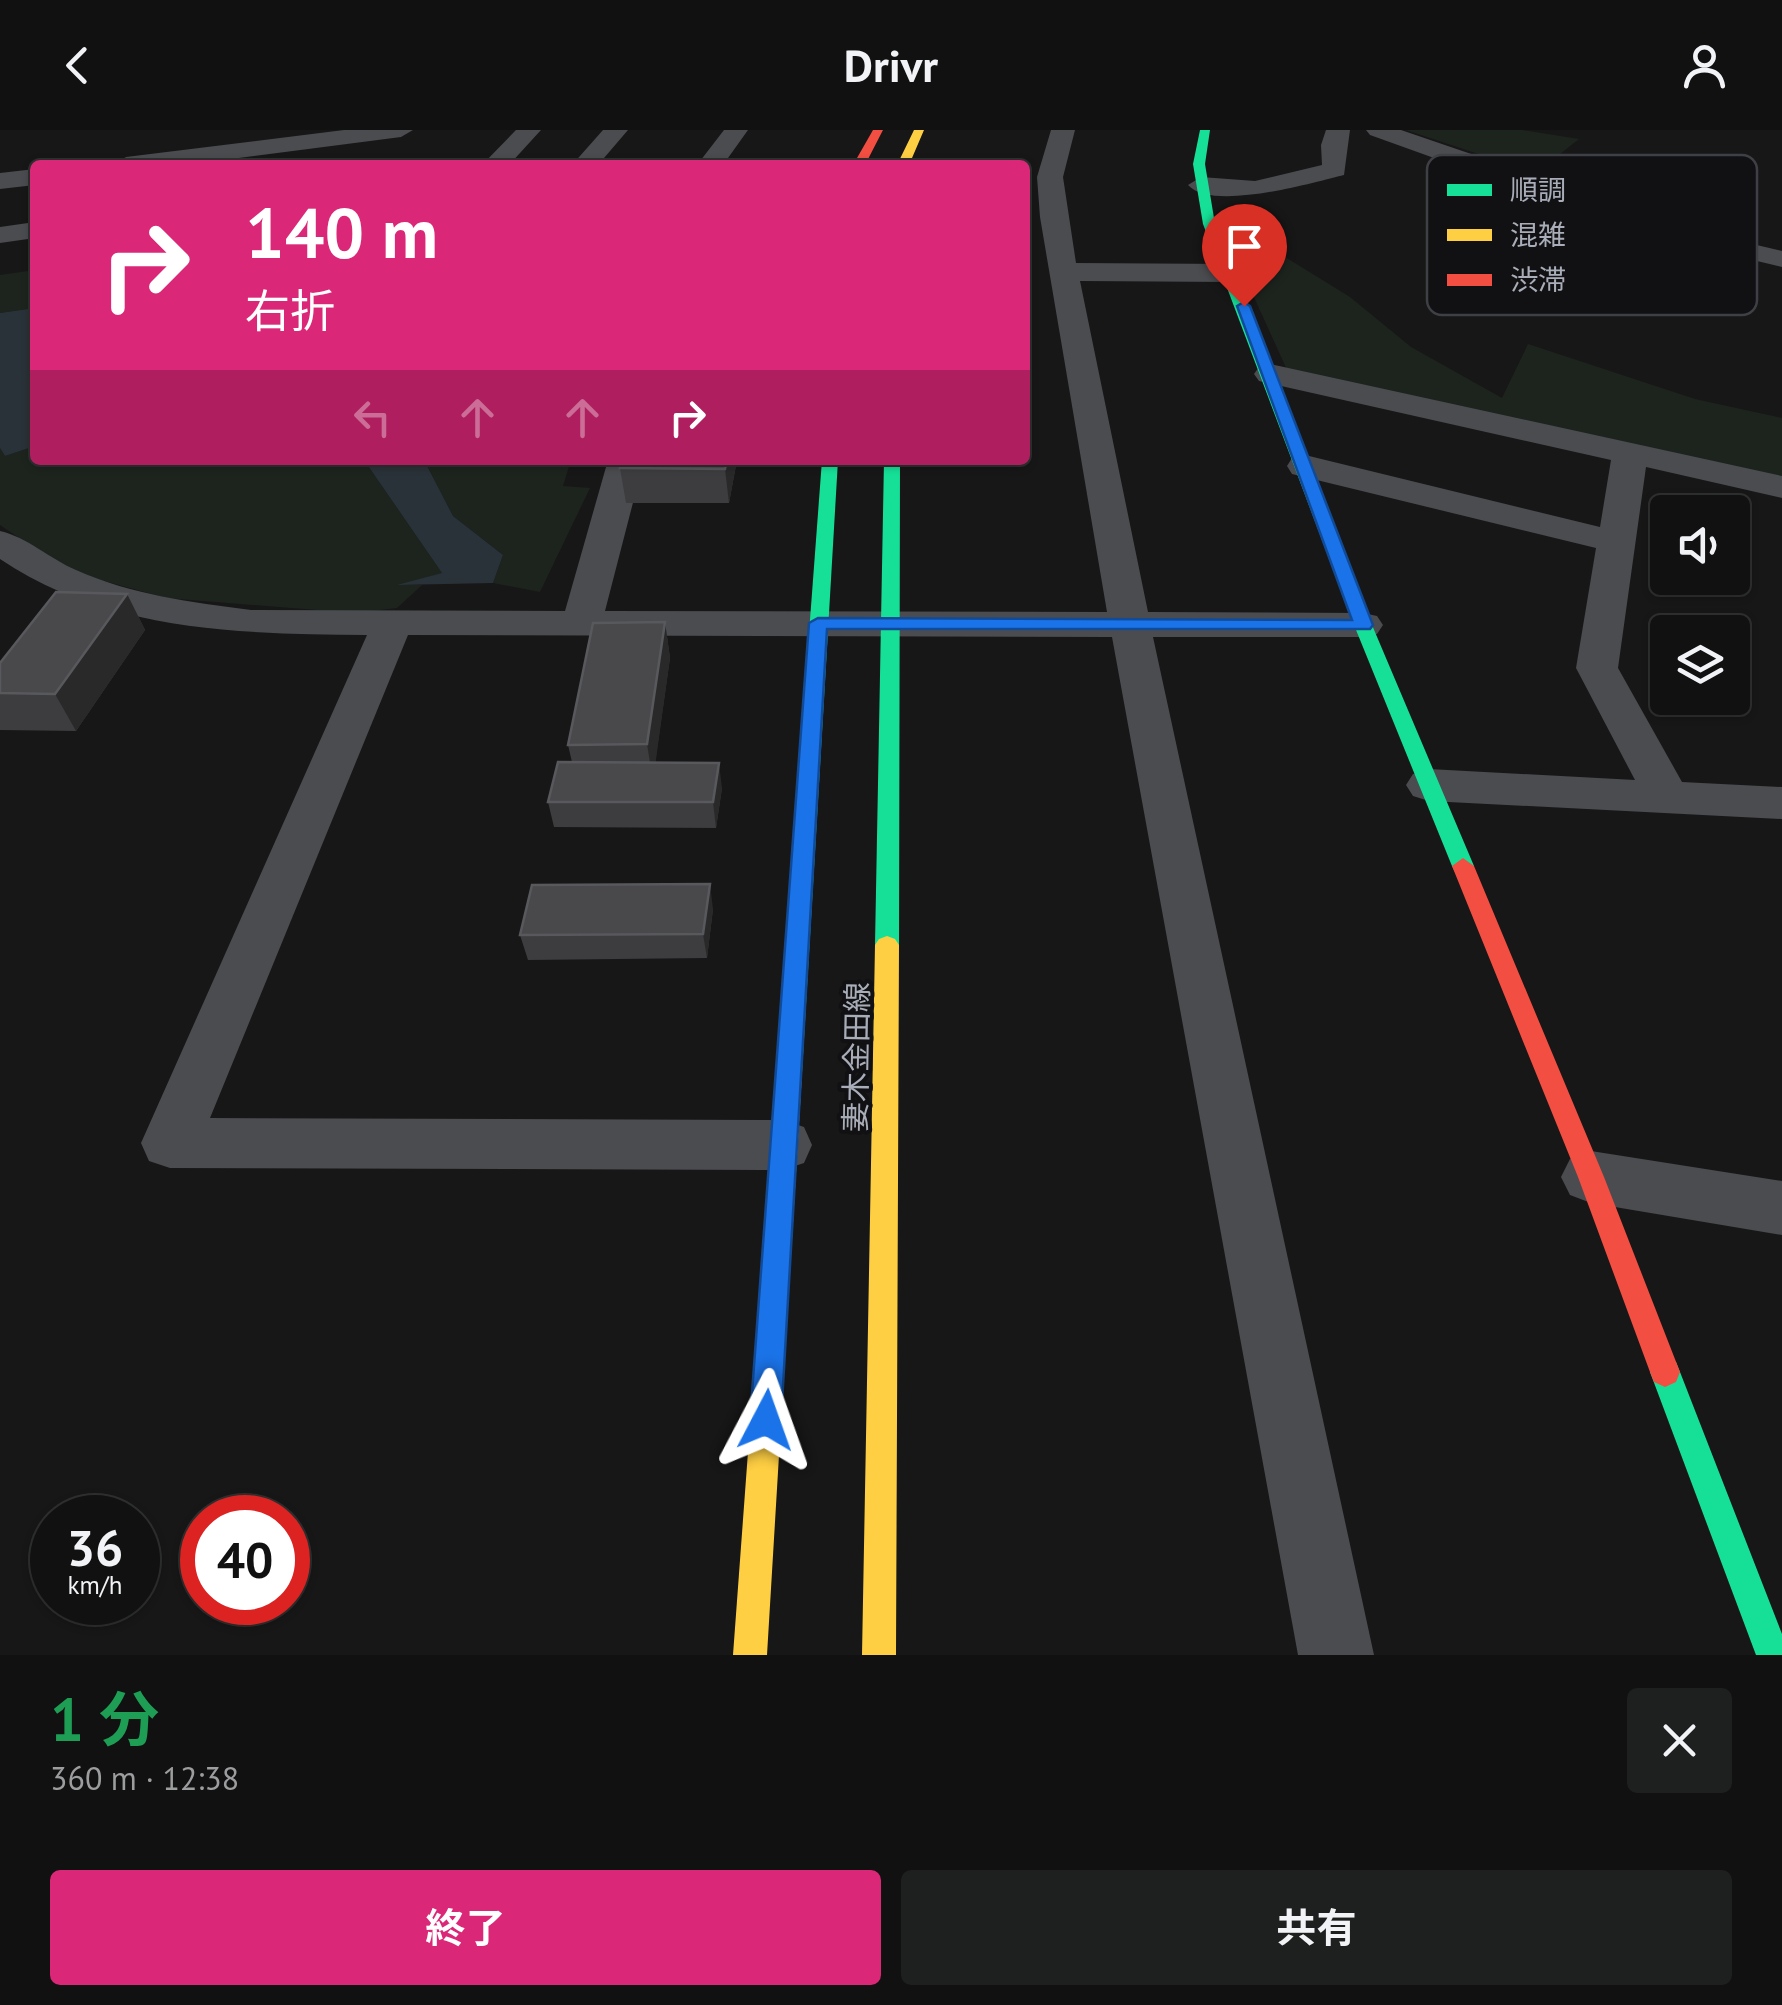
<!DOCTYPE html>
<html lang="ja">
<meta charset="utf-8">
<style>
:root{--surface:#111;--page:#1e1f1f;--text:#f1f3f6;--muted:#9c9d9f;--line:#303131;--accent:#db2777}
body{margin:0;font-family:"PT Sans","Noto Sans JP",sans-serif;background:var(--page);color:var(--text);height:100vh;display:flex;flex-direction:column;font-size:38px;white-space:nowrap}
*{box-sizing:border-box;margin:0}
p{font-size:32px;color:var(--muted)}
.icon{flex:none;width:55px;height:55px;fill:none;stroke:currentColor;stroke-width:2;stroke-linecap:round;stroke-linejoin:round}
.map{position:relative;height:1525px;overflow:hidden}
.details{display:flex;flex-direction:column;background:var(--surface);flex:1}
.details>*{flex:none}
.guide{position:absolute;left:30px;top:30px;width:1000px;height:305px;border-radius:10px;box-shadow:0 2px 8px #0004,0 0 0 2px var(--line);background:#db2777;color:#fff;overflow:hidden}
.tools{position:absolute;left:1650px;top:365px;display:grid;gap:20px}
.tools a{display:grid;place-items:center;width:100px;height:100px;border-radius:10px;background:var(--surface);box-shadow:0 2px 8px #0004,0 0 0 2px var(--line);font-size:50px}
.speed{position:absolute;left:30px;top:1365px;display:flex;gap:20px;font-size:50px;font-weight:700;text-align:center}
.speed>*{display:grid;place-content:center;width:130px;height:130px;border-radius:50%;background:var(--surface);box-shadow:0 2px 8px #0004,0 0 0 2px var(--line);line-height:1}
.speed small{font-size:25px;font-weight:400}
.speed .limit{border:15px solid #d22;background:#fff;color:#111}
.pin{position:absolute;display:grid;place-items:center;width:85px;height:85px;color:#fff;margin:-102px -42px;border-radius:50% 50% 50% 0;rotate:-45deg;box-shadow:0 0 10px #0007}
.pin .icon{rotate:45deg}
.me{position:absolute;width:110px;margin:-55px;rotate:4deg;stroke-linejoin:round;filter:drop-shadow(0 0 8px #0008)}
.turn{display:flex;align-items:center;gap:35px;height:210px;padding:0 50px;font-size:45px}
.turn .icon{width:130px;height:130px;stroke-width:2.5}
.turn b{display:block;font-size:70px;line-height:85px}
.lanes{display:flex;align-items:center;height:95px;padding:0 50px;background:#0003;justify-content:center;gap:50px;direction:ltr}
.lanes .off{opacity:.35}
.round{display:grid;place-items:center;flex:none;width:105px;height:105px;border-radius:10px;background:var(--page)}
.head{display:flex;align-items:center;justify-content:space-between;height:170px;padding:0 50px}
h1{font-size:60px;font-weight:700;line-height:75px;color:#1e9e55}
.primary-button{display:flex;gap:20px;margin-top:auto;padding:20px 50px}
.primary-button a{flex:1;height:115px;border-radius:10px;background:var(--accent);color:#fff;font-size:40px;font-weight:700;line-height:115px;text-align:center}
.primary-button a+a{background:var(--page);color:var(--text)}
header{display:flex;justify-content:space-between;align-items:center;height:130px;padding:0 50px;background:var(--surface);font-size:45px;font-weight:700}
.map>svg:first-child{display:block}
.green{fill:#1d241e}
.water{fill:#2a3239}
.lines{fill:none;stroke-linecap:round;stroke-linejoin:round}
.street{fill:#4b4c50;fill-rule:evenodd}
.fast{fill:#16e098;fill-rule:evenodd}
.slow{fill:#ffcf43;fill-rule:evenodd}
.jam{fill:#f24e42;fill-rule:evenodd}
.wall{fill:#3d3d3f}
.shaded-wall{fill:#29292a}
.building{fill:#49494c;stroke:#58595d;stroke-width:2.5}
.route{fill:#1a73e8;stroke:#114b97;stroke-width:2.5}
.labels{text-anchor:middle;stroke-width:8;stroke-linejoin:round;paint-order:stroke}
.street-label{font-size:30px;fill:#a8adb8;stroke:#111113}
.key{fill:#111113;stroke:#3e4045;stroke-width:2.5}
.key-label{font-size:28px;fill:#a8adb8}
</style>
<header><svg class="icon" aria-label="back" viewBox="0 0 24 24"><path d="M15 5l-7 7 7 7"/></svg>Drivr<svg class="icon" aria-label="person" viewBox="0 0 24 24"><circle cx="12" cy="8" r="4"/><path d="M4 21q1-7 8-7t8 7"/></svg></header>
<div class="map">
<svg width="1782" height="1525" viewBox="0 0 1782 1525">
<rect width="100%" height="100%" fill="#171717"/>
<path class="green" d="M 1406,0 L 1522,0 L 1579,9 L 1536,43 Z
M 1243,101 L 1350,167 L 1411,217 L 1502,268 L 1528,214 L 1695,269 L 1782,288 L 1782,351 L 1288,242 L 1227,108 Z
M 35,140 L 35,178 L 0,183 L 0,145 Z
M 35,316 L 35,330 L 364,330 L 442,443 L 403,455 L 422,455 L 397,478 L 355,483 L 166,468 L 68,441 L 0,395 L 0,318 L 5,326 Z
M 424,330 L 571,330 L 563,356 L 590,358 L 540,462 L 493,453 L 503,425 L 453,386 Z"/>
<path class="water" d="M 35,178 L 35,316 L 5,326 L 0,318 L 0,183 Z
M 364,330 L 424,330 L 453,386 L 503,425 L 493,453 L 397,455 L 442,443 Z"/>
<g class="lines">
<path class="street" d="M 344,0 L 413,0 L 401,7 L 185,35 L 113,35 L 126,27 Z
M 516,0 L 541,0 L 509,35 L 482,35 Z
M 603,0 L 628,0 L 598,35 L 572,35 Z
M 724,0 L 748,0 L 723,35 L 697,35 Z
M 1051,0 L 1075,0 L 1063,47 L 1076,133 L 1230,134 L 1240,137 L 1244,143 L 1240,149 L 1230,152 L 1080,151 L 1148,482 L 1363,483 L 1377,486 L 1383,495 L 1377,504 L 1363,507 L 1153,507 L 1374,1525 L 1298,1525 L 1112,507 L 408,505 L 210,988 L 783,990 L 804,997 L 812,1015 L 804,1033 L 783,1040 L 170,1038 L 149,1031 L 141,1013 L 367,505 C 242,504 108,502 0,429 L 0,401 C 27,407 50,429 76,440 C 132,465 191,472 251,480 L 565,481 L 608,330 L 644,330 L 605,481 L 1107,482 L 1040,87 L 1037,47 Z
M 1326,0 L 1350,0 L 1344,45 C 1311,53 1212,82 1188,55 L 1201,47 L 1255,51 L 1322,35 L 1321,15 Z
M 1366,0 L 1401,0 L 1697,101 L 1782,121 L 1782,137 C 1641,104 1506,54 1370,5 Z
M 35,39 L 35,55 L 0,59 L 0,43 Z
M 35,92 L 35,108 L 0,113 L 0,97 Z
M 1270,234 L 1782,346 L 1782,368 L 1646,337 L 1618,538 L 1682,652 L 1782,657 L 1782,689 L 1429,671 L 1413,666 L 1406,655 L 1413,644 L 1429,639 L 1635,650 L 1576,538 L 1596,418 L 1292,344 L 1287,336 L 1292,328 L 1305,325 L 1600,397 L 1611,330 L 1259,251 L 1254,244 L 1259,237 Z
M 1591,1021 L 1782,1051 L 1782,1105 L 1591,1073 L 1570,1065 L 1561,1047 L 1570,1029 Z"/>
<path class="fast" d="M 1200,0 L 1210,0 L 1205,34 L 1215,94 L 1372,495 L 1474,736 L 1471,742 L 1455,742 L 1452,736 L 1354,495 L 1203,94 L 1193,34 Z
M 822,330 L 838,330 L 802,943 L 798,950 L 789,953 L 780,950 L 776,943 Z
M 884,330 L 900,330 L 899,815 L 895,821 L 879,821 L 875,815 Z
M 1665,1227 L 1676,1232 L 1680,1242 L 1782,1504 L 1782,1525 L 1756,1525 L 1650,1242 L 1654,1232 Z"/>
<path class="slow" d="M 914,0 L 924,0 L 909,35 L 897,35 Z
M 887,806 L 895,809 L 899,815 L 896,1525 L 862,1525 L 875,815 L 879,809 Z
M 789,933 L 798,936 L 802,943 L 767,1525 L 733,1525 L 776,943 L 780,936 Z"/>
<path class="jam" d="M 873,0 L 883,0 L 865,35 L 853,35 Z
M 1463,728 L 1474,736 L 1604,1047 L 1680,1242 L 1676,1252 L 1665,1257 L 1654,1252 L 1650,1242 L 1578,1047 L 1452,736 Z"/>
</g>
<path class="wall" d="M 622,330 L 737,330 L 729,373 L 626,373 L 620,338 Z
M 127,464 L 145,500 L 76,601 L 0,600 L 0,533 Z
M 665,492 L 670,528 L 655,633 L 722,658 L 716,698 L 554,697 L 548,672 L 572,632 L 568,615 Z
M 713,779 L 707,828 L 528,830 L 520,805 Z"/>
<path class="shaded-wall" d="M 727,330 L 737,330 L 729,373 L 725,339 Z
M 127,464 L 145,500 L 76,601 L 55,564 Z
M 665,492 L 670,528 L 653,651 L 647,614 Z
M 719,633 L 722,658 L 716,698 L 713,672 Z
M 710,754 L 713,779 L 707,828 L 703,804 Z"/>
<path class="building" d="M 622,330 L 727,330 L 725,339 L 620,338 Z
M 56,462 L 127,464 L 55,564 L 0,563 L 0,533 Z
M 665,492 L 647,614 L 568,615 L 593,493 Z
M 558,632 L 719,633 L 713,672 L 548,672 Z
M 710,754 L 703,804 L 520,805 L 532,755 Z"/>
<path class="route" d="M 1244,172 L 1250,176 L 1373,495 L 1370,499 L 827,499 L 781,1290 L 776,1300 L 766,1305 L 755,1300 L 750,1290 L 809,493 L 818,488 L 1352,490 L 1237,176 Z"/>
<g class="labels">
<g class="street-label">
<text transform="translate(857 927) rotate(-89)" y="10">妻木金田線</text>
</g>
</g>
<rect x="1427" y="25" width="330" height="160" rx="15" class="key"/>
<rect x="1447" y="54" width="45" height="12" fill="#16e098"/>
<rect x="1447" y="99" width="45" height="12" fill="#ffcf43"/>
<rect x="1447" y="144" width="45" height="12" fill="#f24e42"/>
<g class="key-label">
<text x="1510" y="70">順調</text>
<text x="1510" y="115">混雑</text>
<text x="1510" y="160">渋滞</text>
</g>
</svg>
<div class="tools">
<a><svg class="icon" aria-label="sound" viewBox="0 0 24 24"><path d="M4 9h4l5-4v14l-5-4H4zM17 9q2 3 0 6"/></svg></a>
<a><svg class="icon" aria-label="layers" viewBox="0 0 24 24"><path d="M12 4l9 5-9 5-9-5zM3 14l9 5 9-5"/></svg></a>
</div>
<div class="speed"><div>36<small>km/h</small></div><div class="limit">40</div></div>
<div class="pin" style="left:1244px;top:176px;background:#d93025"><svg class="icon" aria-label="arrive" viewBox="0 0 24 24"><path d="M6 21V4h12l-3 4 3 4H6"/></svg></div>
<svg class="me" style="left:766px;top:1290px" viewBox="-20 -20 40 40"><path d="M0-17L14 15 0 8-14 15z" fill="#1a73e8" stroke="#fff" stroke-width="4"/></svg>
<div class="guide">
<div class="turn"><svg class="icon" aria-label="right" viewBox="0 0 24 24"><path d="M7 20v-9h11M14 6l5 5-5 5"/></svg><div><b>140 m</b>右折</div></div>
<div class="lanes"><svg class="icon off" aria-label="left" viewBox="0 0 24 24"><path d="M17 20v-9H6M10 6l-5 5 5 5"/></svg><svg class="icon off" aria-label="ahead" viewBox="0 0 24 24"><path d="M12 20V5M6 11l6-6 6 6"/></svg><svg class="icon off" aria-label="ahead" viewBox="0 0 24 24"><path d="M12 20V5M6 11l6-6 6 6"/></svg><svg class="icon" aria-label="right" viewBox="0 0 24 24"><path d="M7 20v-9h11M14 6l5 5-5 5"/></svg></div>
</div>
</div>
<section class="details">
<div class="head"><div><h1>1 分</h1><p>360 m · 12:38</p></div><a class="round"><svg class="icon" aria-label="close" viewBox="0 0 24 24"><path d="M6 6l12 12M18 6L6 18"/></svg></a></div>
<div class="primary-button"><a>終了</a><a>共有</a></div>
</section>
